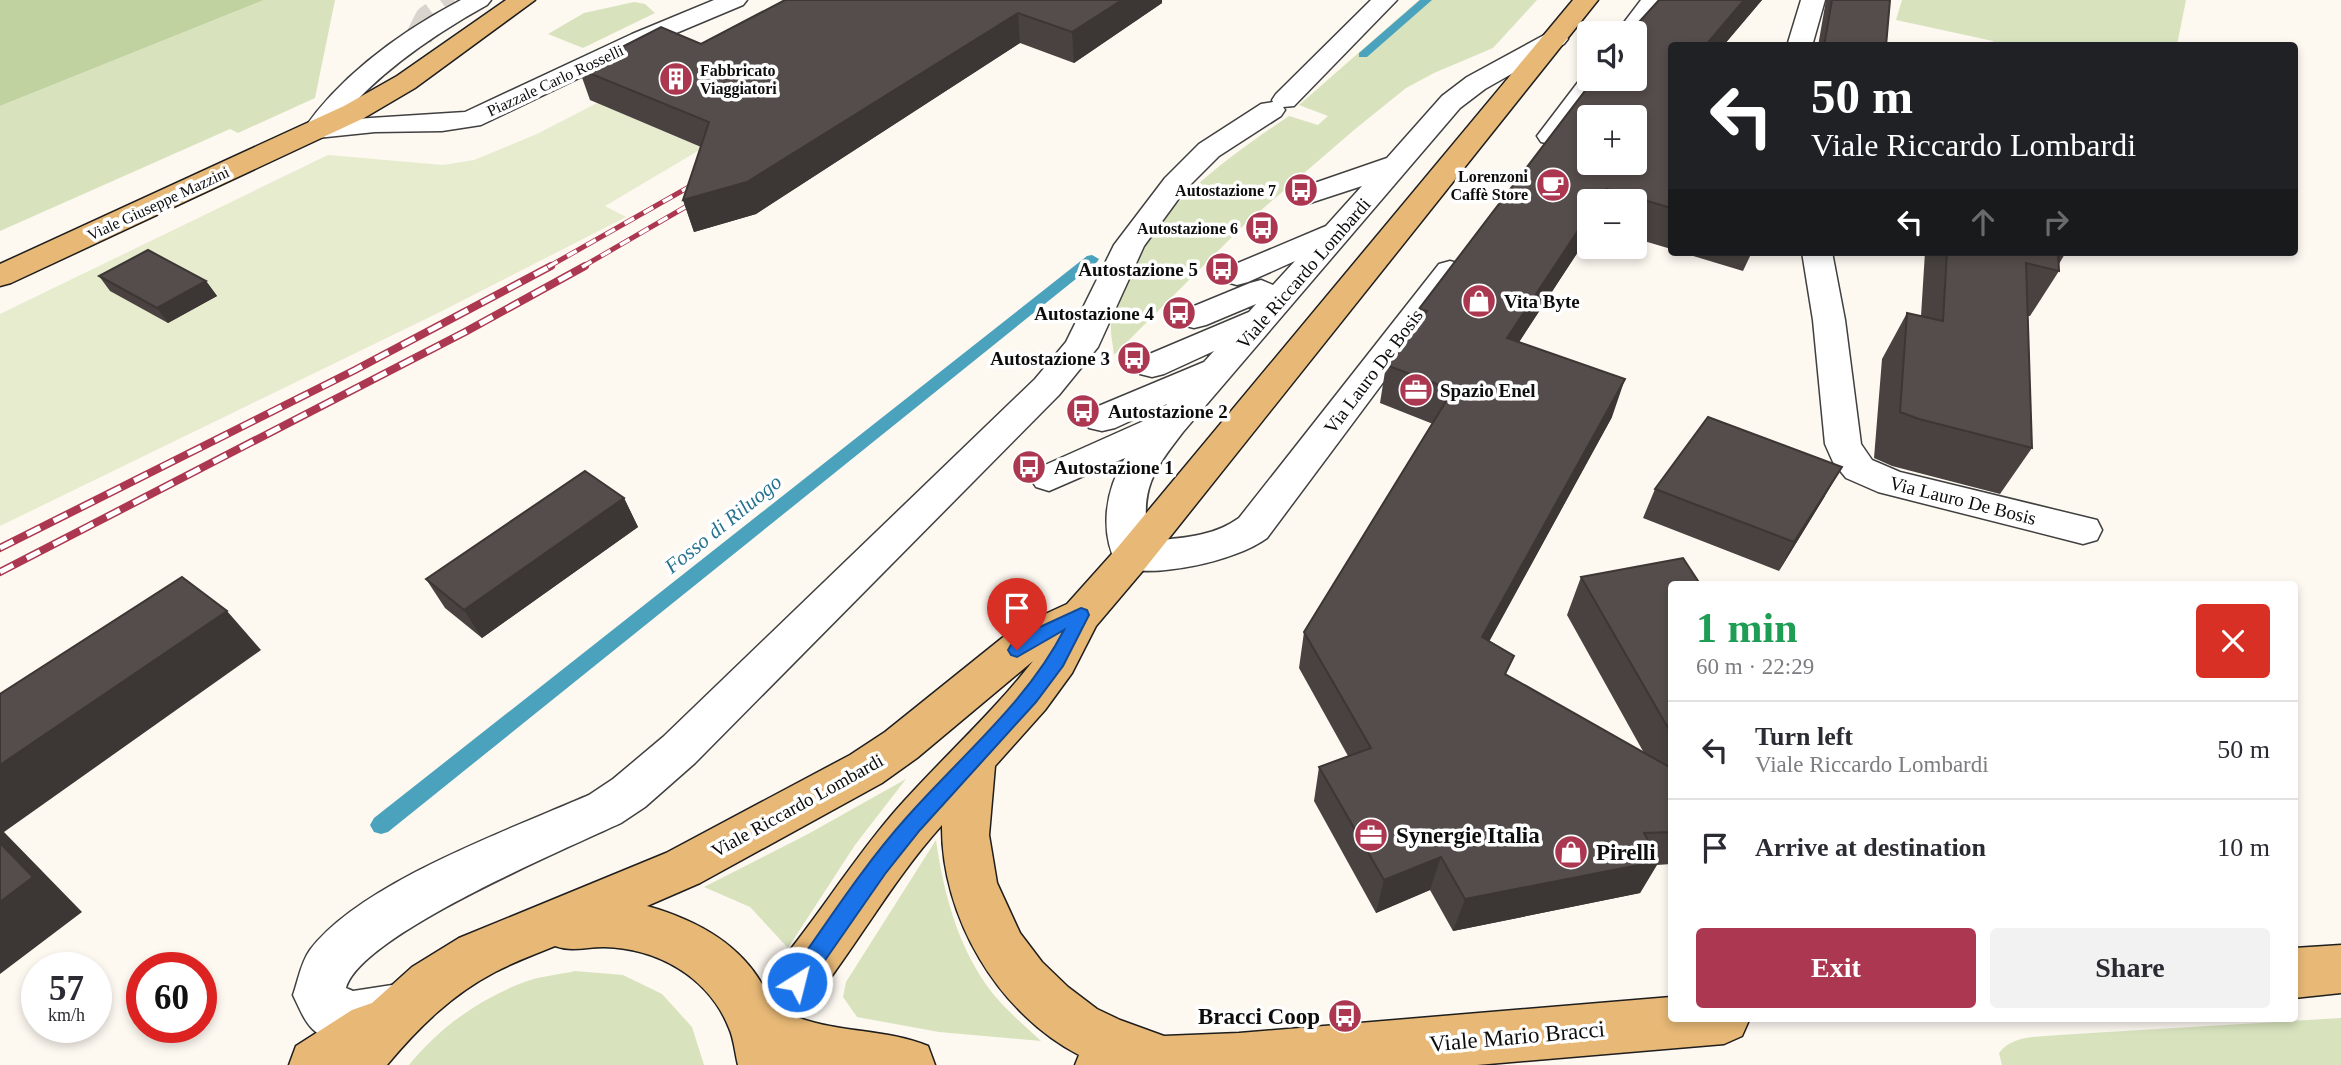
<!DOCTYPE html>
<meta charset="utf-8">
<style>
:root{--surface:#fff;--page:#f2f2f3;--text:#2b2b33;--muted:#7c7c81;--line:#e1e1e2;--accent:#ac3751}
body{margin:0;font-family:Georgia,serif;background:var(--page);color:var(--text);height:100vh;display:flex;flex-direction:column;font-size:26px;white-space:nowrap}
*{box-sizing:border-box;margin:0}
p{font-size:23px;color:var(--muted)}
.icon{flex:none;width:38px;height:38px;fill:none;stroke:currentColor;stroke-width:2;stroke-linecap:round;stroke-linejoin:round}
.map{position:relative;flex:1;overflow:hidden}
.panel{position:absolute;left:1668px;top:581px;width:630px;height:441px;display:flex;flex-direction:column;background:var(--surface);border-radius:7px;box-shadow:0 4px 10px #0003}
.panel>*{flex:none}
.banner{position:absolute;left:1668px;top:42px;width:630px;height:214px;border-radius:7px;box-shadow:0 4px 10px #0003;background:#202124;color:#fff;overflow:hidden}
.fabs{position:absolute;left:1577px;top:21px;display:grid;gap:14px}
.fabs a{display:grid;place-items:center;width:70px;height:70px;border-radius:7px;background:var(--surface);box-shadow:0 4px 10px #0003;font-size:35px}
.speed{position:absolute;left:21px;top:952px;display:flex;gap:14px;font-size:35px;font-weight:700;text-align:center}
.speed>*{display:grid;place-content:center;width:91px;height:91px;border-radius:50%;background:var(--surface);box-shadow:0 4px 10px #0003;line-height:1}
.speed small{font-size:18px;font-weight:400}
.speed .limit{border:10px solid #d22;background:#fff;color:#111}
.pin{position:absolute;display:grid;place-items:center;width:60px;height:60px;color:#fff;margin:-72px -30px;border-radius:50% 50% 50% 0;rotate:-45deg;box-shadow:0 0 7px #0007}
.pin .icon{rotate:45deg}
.me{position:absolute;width:77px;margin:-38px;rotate:36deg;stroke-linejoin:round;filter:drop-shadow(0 0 5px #0008)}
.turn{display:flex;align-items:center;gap:24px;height:147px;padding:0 28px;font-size:32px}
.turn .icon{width:91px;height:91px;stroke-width:2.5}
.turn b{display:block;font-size:49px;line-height:60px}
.lanes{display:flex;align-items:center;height:66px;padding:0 28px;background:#0003;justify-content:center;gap:35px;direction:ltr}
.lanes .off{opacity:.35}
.round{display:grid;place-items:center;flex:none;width:74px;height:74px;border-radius:7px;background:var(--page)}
.overview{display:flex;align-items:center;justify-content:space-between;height:119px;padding:0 28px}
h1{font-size:42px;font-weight:600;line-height:52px;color:#1e9e55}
.action{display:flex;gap:14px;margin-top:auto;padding:14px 28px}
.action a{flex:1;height:80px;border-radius:7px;background:var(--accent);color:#fff;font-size:28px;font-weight:600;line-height:80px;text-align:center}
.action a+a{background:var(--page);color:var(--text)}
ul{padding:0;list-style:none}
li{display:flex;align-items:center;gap:21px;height:98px;padding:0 28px;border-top:2px solid var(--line)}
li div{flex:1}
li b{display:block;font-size:26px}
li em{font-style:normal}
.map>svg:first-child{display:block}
.green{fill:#d8e3be}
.forest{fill:#bfd29f}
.pitch{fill:#e7ecce}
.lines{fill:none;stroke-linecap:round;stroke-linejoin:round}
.stream{fill:#4ba2bc;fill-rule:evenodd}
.minor-tunnel{stroke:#d9d5ce;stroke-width:27;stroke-dasharray:27 14;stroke-linecap:butt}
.minor-casing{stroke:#404040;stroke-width:3}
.major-casing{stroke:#1e1e1e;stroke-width:3}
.minor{fill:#fff;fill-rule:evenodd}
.major{fill:#e7b876;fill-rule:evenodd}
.rail-far1-casing{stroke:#ac3751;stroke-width:5}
.rail-casing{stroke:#ac3751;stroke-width:8}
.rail-far1{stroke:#fff;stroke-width:3.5;stroke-dasharray:11;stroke-linecap:butt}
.rail{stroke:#fff;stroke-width:5;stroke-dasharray:15;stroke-linecap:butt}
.wall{fill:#494240}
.shaded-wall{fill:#3c3634}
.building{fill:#554d4b;stroke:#3c3634;stroke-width:2;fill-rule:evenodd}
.route{fill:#1a73e8;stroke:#114b97;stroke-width:2}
.labels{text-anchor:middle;stroke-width:7;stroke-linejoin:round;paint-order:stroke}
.far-poi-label{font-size:16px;font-weight:bold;fill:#0d0d0d;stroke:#fff;text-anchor:end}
.far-street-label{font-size:16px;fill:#0d0d0d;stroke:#fff}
.poi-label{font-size:19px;font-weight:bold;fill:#0d0d0d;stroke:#fff;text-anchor:start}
.street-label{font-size:19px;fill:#0d0d0d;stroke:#fff}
.water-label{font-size:21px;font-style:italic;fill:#27738f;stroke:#fff}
.near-poi-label{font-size:23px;font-weight:bold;fill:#0d0d0d;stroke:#fff;text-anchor:start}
.near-street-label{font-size:23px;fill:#0d0d0d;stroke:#fff}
</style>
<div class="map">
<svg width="2341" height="1065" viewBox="0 0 2341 1065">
<rect width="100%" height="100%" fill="#fdf8f0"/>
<path class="green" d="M 264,0 L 335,0 L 315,98 L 238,133 L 230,129 L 0,231 L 0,106 Z
M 1419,0 L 1537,0 L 1493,48 L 1434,73 L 1406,88 L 1354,130 L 1245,224 L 1114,355 C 1113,345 1110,333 1111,323 C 1122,232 1219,163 1289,116 L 1318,125 L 1328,116 L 1299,105 Z
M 1902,0 L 2186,0 L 2177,45 L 1993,46 L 1993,41 L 1896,20 Z
M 634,2 L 645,4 L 655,13 L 583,48 L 548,34 L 584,13 Z
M 906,779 L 855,845 L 788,948 L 750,907 L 704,887 L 808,834 Z
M 936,840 C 944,897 961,960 1002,1004 C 1014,1017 1028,1029 1041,1041 L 939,1032 L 857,1017 L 843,997 L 846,982 Z
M 575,971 L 623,975 L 662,994 L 692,1027 L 704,1065 L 409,1065 C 439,1028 478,1000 522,983 C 538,976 558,975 575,971 Z
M 2341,1018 L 2341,1065 L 2002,1065 L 1999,1053 C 2013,1035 2037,1037 2058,1035 Z"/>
<path class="forest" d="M 0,0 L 264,0 L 0,106 Z"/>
<path class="pitch" d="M 597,103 L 703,148 L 605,206 L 626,217 L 438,313 L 0,526 L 0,314 L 328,155 L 443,165 L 474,160 L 537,134 Z"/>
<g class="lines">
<path class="stream" d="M 1420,0 L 1432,0 L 1367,57 L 1359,57 L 1359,53 Z
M 1092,255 L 1099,259 L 1097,262 L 388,832 L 381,834 L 374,832 L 370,825 L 374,818 L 1087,256 Z"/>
<path class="minor-tunnel" d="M 419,37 L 428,19 L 454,0"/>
<g class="minor-casing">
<path id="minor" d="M 461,0 L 491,0 L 487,5 C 433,35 379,72 339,120 L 465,112 L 632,34 L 714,0 L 747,0 L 743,5 L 650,44 L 481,125 L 442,131 L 375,132 L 317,138 L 307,136 L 303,130 C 342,74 402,31 461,0 Z
M 1371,0 L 1397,0 L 1294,106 L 1283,107 L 1285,110 L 1281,116 L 1219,156 L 1185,190 L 1144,246 L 1098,347 L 1059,395 L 695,763 L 645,807 L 621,823 C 568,848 360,935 346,988 L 353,991 L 392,985 L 410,993 L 418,1011 L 410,1029 C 384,1040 341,1052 316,1032 C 305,1024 299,1007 293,995 C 298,981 301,962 310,950 C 360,883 511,829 589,795 L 613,779 L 663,737 L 1035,379 L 1066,342 L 1114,245 L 1165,178 L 1199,144 L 1261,104 L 1273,102 L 1272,100 L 1276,94 Z
M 1641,0 L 1665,0 L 1637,38 L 1634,39 L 1634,33 L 1616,33 Z
M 1801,0 L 1825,0 L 1812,46 L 1787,46 Z
M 1555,31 L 1564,34 L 1568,39 L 1564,44 L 1485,89 L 1460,108 L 1183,432 C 1153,471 1139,490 1149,541 C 1181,538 1213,537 1239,518 L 1439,264 L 1450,261 L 1461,264 L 1466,271 L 1461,278 L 1267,538 C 1236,561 1155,579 1118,567 C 1099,532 1105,491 1125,458 L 1049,491 L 1036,487 L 1030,478 L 1036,469 L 1157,415 L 1167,404 L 1115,428 L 1102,431 L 1089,428 L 1084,419 L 1089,410 L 1204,362 L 1214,351 L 1164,374 L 1152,377 L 1140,374 L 1135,366 L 1140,358 L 1249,312 L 1256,304 L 1206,325 L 1194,328 L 1182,325 L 1178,318 L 1182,311 L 1250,283 L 1261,280 L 1273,285 L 1295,261 L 1248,282 L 1237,285 L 1226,282 L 1221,275 L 1226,268 L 1326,226 L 1362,186 L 1310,203 L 1300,200 L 1295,194 L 1300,188 L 1387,158 L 1442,96 L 1467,77 L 1546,34 Z
M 1589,72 L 1589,79 L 1607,79 L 1561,142 L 1551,144 L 1541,142 L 1537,136 L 1585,73 Z
M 1802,252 L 1832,252 L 1845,320 L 1861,444 L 1872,460 L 1900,472 L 2097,520 L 2102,530 L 2097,540 L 2083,544 L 1878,492 L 1846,478 L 1833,462 L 1825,444 L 1813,320 Z"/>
</g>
<g class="major-casing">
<path id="major" d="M 506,0 L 535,0 L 415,88 L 364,118 L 11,283 L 0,286 L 0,264 L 344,106 L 397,76 Z
M 1573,0 L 1598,0 L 1146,567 L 1096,626 L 1072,673 L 1045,710 L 995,766 L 989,835 L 997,883 L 1020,933 L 1042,962 L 1068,987 L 1097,1009 L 1120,1020 L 1164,1036 L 1239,1033 L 1671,997 L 1671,1018 L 1750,1018 L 1742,1036 L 1724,1044 L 1477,1065 L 1075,1065 L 1079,1055 C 998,1013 941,917 942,825 C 888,885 851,957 799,1018 C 841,1033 887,1029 928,1046 L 935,1065 L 738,1065 C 735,1053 734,1039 729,1028 C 709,977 657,948 604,947 C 586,947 572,952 555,946 C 535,954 514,962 495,972 C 451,995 418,1028 387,1065 L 289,1065 L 296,1046 L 352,1010 L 372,1003 L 412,967 L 459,938 L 666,853 L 850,755 L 885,732 L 1002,638 L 1019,626 L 1067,604 L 1118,547 ZM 1033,661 C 991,715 941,759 896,810 C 848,865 811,929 762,984 C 737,941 693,919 647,906 L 700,883 L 882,783 L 917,758 Z
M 2341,945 L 2341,993 L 2294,998 L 2294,948 Z"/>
</g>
<use href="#minor" class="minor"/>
<use href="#major" class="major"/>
<g class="rail-far1-casing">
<path id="rail-far1" d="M 548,267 L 703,179
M 582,267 L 701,198"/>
</g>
<g class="rail-casing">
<path id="rail" d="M 0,548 L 355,370 L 551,266
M 0,572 L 465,332 L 585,266"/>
</g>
<use href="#rail-far1" class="rail-far1"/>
<use href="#rail" class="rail"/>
</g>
<path class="wall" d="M 785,0 L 1162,3 L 1074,63 L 1020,43 L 756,214 L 694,232 L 683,200 L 701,147 L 590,100 L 579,69 L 701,44 Z
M 1659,0 L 1762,0 L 1723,46 L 1671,46 L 1671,249 L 1634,238 L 1634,201 L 1589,201 L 1589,235 L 1519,342 L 1612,417 L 1489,641 L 1507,675 L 1644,753 L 1567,615 L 1581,577 L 1671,584 L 1671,864 L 1657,865 L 1640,893 L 1453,931 L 1430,890 L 1376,913 L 1314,801 L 1319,767 L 1348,756 L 1299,668 L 1304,632 L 1433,424 L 1380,403 L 1386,365 L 1416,326 L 1419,309 Z
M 1826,0 L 1890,0 L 1886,46 L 1818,46 Z
M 1680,252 L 1752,252 L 1743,271 Z
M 1925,252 L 2066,252 L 2059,264 L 2059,271 L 2030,316 L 2028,316 L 2032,448 L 2000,494 L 1892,466 L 1874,458 L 1882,359 L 1907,313 L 1921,316 Z
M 99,276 L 206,281 L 217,296 L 168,323 L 110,291 Z
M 1655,489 L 1825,496 L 1779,571 L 1643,518 Z
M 624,498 L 638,527 L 482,638 L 445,608 L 426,579 Z"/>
<path class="shaded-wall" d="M 1122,0 L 1162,0 L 1162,3 L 1074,63 L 1072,32 Z
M 1744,0 L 1762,0 L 1723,46 L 1705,46 Z
M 1018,13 L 1020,43 L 756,214 L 694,232 L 683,200 Z
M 1606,189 L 1602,201 L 1597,201 Z
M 1589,214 L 1589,235 L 1497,376 L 1507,338 Z
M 206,281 L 217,296 L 168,323 L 157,308 Z
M 1625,379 L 1612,417 L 1472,673 L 1482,637 Z
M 1842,467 L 1825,496 L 1779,571 L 1794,542 Z
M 624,498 L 638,527 L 482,638 L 464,610 Z
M 227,611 L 261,650 L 4,832 L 82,912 L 0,974 L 0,765 Z
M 1441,857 L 1430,890 L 1376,913 L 1384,880 Z
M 1659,861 L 1640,893 L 1453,931 L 1465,899 Z"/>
<path class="building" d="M 785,0 L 1122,0 L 1072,32 L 1018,13 L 747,182 L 683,200 L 709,122 L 579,69 L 661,27 L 701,44 Z
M 1659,0 L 1744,0 L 1705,46 L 1671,46 L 1671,208 L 1606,189 L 1597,201 L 1589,201 L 1589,214 L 1507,338 L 1625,379 L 1482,637 L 1514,656 L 1505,674 L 1671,768 L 1671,832 L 1644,833 L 1659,861 L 1465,899 L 1441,857 L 1384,880 L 1319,767 L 1371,748 L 1304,632 L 1453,390 L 1386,365 L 1427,311 L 1419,309 L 1594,79 L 1634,79 L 1634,33 L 1629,33 ZM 1589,117 L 1634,117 L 1634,163 L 1589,163 Z
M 1832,0 L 1890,0 L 1886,46 L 1824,46 Z
M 148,250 L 206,281 L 157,308 L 99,276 Z
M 1947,252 L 2058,252 L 2059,271 L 2026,263 L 2032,448 L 1919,419 L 1900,412 L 1907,313 L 1943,321 Z
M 1708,417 L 1842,467 L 1794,542 L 1655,489 Z
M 585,471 L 624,498 L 464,610 L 426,579 Z
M 1683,558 L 1700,584 L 1671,584 L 1671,733 L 1581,577 Z
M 182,577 L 227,611 L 0,765 L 0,694 Z
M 0,843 L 33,877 L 0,902 Z"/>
<path class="route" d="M 1081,608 L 1087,610 L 1089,615 L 1063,666 L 1036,702 L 920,830 L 885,874 L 805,989 L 797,992 L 790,989 L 787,982 L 790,975 C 828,921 864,865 907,817 C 961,756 1027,702 1064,630 L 1017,657 L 1011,655 L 1008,650 L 1011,645 L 1040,627 Z"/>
<defs>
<g id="building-disc" transform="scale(1.75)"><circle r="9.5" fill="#ac3751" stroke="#fff"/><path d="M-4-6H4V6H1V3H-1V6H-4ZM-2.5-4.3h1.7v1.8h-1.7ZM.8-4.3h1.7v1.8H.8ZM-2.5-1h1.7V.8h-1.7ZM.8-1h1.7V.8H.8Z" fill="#fff"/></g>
<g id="cafe-disc" transform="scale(1.75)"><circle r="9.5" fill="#ac3751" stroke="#fff"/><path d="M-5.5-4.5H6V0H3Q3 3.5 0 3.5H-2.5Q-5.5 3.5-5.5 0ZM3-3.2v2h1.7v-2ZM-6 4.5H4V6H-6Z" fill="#fff"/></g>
<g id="bus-disc" transform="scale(1.75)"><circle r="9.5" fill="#ac3751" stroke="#fff"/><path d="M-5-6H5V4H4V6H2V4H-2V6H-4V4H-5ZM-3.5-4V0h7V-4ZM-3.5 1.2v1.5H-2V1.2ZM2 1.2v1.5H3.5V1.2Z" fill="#fff"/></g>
<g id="shop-disc" transform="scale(1.75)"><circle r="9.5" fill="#ac3751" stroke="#fff"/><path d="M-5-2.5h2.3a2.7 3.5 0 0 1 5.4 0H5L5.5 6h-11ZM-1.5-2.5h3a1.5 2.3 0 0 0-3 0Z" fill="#fff"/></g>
<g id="office-disc" transform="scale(1.75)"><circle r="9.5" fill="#ac3751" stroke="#fff"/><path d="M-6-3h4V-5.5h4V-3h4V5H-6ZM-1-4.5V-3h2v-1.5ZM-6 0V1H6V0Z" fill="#fff"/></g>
</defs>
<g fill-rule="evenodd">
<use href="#building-disc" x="676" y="79"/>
<use href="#cafe-disc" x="1553" y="185"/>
<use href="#bus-disc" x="1301" y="190"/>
<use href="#bus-disc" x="1262" y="228"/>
<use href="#bus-disc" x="1222" y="269"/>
<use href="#shop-disc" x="1479" y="301"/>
<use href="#bus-disc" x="1179" y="313"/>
<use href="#bus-disc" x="1134" y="358"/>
<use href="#office-disc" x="1416" y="390"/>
<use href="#bus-disc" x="1083" y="411"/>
<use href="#bus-disc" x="1029" y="467"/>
<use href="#office-disc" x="1371" y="835"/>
<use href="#shop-disc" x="1571" y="852"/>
<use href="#bus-disc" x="1345" y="1016"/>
</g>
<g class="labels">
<g class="far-poi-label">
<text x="700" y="76" text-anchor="start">Fabbricato<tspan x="700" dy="18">Viaggiatori</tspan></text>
<text x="1528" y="182">Lorenzoni<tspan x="1528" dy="18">Caffè Store</tspan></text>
<text x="1276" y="196">Autostazione 7</text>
<text x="1238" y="234">Autostazione 6</text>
</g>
<g class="far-street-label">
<text transform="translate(555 80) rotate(-25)" y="6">Piazzale Carlo Rosselli</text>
<text transform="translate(158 203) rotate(-25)" y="6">Viale Giuseppe Mazzini</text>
</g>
<g class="poi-label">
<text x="1198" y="276" text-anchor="end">Autostazione 5</text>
<text x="1504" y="308">Vita Byte</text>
<text x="1154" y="320" text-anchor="end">Autostazione 4</text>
<text x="1110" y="365" text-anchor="end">Autostazione 3</text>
<text x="1440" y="397">Spazio Enel</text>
<text x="1108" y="418">Autostazione 2</text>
<text x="1054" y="474">Autostazione 1</text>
</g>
<g class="street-label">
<text transform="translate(1303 273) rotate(-49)" y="7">Viale Riccardo Lombardi</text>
<text transform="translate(1373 371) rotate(-53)" y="7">Via Lauro De Bosis</text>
<text transform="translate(1963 500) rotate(14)" y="7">Via Lauro De Bosis</text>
<text transform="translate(797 805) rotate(-29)" y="7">Viale Riccardo Lombardi</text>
</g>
<g class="water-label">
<text transform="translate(723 524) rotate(-39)" y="7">Fosso di Riluogo</text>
</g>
<g class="near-poi-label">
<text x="1396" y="843">Synergie Italia</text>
<text x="1596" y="860">Pirelli</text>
<text x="1320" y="1024" text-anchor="end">Bracci Coop</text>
</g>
<g class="near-street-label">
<text transform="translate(1517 1036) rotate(-5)" y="8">Viale Mario Bracci</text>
</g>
</g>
</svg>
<div class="fabs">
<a><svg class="icon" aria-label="sound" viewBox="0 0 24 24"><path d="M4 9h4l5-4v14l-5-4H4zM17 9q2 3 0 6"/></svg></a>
<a>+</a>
<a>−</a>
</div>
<div class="speed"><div>57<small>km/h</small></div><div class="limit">60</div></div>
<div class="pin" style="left:1017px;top:650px;background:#d93025"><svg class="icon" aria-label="arrive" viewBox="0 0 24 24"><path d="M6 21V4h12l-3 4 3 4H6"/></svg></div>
<svg class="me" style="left:797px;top:982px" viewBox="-20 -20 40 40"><circle r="17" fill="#1a73e8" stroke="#fff" stroke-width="3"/><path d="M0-11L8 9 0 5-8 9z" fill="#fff"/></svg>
<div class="banner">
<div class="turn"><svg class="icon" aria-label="left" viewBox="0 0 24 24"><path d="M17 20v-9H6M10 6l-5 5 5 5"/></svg><div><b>50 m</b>Viale Riccardo Lombardi</div></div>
<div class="lanes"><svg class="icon" aria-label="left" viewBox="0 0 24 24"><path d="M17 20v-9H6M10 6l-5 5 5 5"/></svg><svg class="icon off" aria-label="ahead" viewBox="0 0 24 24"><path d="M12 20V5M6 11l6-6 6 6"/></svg><svg class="icon off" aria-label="right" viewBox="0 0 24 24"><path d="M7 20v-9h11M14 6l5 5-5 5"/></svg></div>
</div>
<section class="panel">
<div class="overview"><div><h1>1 min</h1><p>60 m · 22:29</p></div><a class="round" style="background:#d93025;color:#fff"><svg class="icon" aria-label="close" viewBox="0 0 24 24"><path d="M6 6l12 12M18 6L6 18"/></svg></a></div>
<ul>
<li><svg class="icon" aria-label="left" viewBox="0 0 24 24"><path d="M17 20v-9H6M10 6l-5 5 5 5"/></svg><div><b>Turn left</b><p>Viale Riccardo Lombardi</p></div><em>50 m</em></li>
<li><svg class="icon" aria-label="arrive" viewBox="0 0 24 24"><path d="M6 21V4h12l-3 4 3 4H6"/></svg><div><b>Arrive at destination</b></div><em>10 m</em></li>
</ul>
<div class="action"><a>Exit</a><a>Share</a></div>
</section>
</div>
